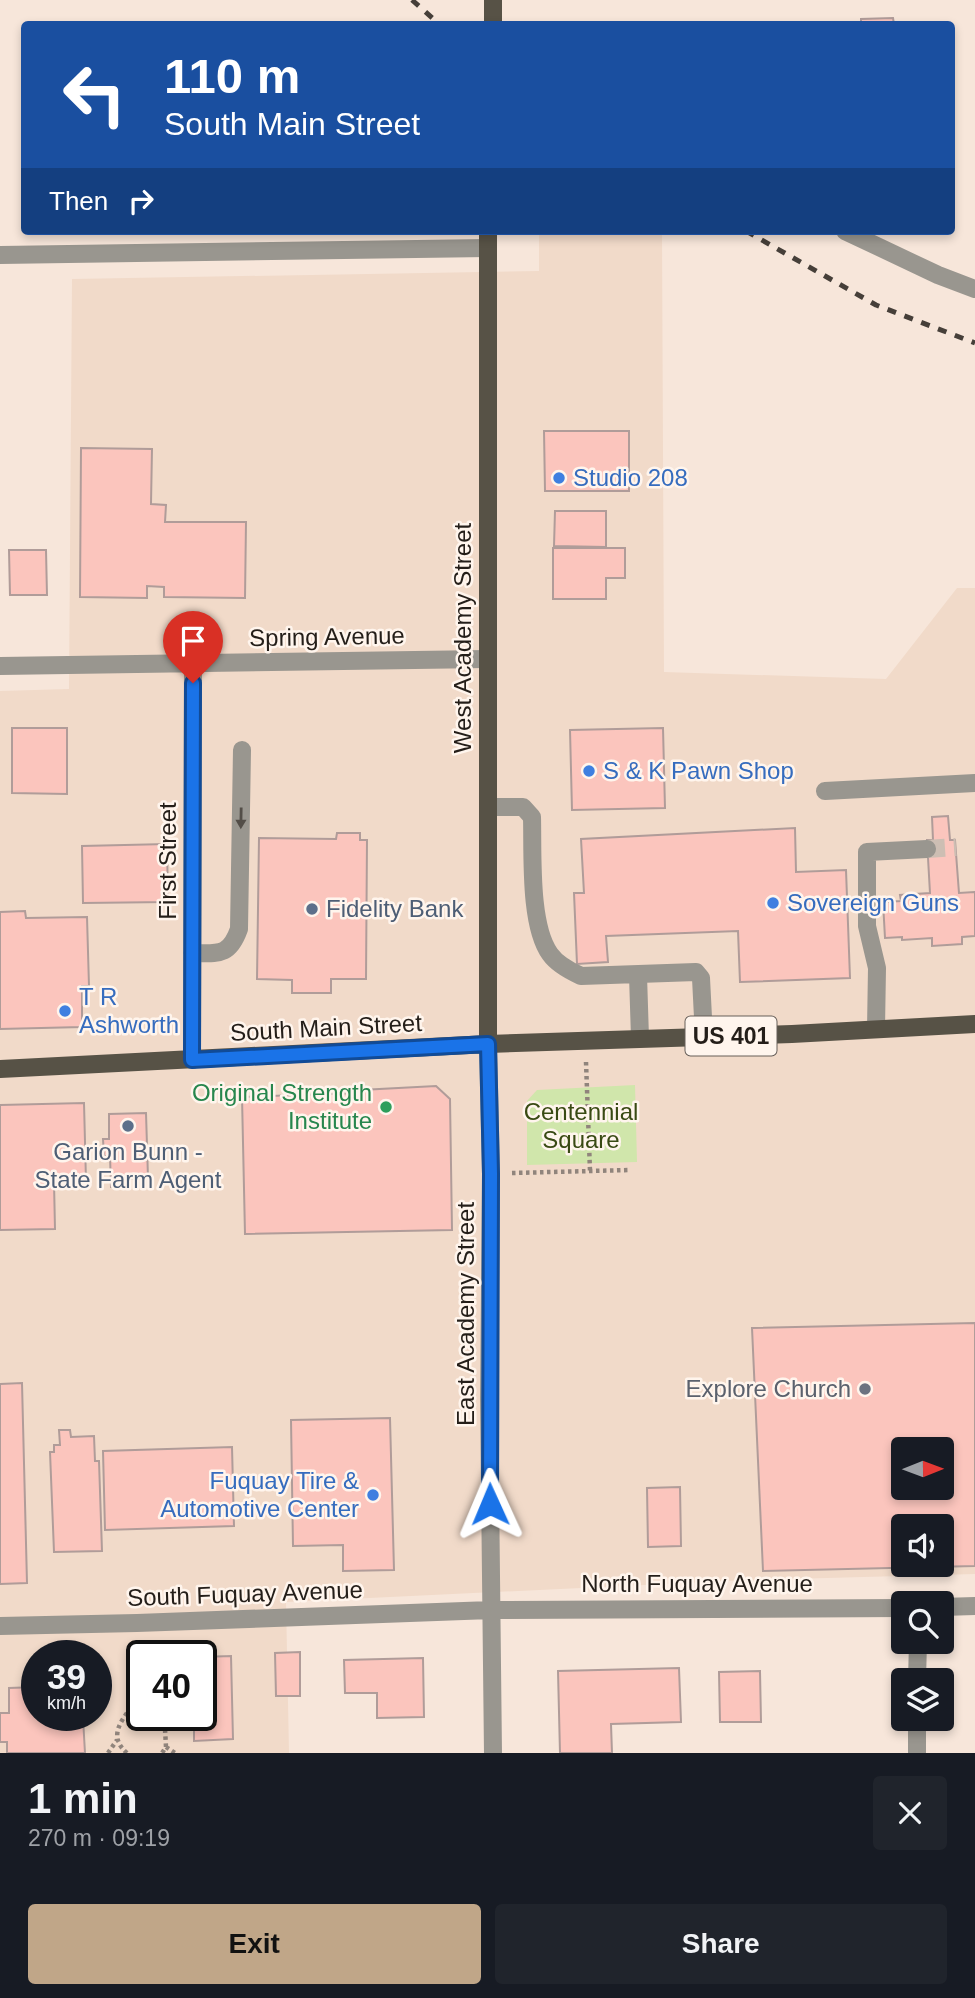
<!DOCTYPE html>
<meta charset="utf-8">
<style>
:root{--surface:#171b24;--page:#20242c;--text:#f1f3f6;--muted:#9ea1a6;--accent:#c0a688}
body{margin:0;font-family:Helvetica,sans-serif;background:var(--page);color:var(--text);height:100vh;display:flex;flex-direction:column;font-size:26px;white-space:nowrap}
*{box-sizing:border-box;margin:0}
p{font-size:23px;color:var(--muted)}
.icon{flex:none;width:38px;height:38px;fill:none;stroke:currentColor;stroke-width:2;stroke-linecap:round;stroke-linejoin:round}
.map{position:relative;height:1753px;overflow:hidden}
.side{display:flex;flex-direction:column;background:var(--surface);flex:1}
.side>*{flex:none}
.banner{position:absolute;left:21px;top:21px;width:934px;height:214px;border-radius:7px;box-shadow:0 4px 10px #0003;background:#1a4fa0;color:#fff;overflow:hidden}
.needle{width:46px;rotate:89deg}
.controls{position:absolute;left:891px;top:1437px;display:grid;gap:14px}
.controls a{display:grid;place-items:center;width:63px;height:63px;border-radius:7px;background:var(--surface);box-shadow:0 4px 10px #0003;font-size:35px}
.speed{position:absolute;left:21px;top:1640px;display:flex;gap:14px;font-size:35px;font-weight:700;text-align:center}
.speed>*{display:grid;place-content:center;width:91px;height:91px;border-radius:50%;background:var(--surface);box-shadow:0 4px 10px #0003;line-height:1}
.speed small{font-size:18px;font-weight:400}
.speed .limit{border:4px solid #111;border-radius:10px;background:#fff;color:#111}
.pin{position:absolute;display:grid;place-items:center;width:60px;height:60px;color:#fff;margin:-72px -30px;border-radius:50% 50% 50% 0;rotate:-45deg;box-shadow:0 0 7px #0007}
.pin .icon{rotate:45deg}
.me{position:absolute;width:77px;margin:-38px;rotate:359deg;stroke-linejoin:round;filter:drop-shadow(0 0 5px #0008)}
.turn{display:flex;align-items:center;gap:24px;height:147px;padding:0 28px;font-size:32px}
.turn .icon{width:91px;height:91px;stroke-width:2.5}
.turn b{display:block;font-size:49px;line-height:60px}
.then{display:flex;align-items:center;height:66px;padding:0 28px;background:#0003;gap:14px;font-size:26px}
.round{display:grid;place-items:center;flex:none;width:74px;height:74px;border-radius:7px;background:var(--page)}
.summary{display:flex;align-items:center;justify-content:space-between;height:119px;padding:0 28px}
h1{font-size:42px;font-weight:800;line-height:52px}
.action{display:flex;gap:14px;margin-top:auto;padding:14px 28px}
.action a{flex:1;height:80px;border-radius:7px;background:var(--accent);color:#111;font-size:28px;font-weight:800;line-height:80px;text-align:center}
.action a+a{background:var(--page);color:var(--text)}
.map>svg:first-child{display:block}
.built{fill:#f1dac9;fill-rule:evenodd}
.green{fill:#d0e6ab}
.building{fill:#fbc5bd;stroke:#b09c99;stroke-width:2;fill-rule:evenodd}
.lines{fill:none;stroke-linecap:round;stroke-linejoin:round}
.minor-tunnel{stroke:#cdbeb3;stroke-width:18;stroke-dasharray:18 9;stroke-linecap:butt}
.path{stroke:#90847c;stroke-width:4.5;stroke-dasharray:3.5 3.5;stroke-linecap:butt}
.minor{stroke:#99968f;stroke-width:18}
.major{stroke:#575246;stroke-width:18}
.rail{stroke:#463f39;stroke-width:5;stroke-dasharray:9 9;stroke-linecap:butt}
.oneway{fill:#534e48}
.route-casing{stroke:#114b97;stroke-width:18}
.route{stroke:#1a73e8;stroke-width:12}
.shop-dot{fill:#3f7fe0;stroke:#fff5ed;stroke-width:2.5}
.service-dot{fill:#5c6f8a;stroke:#fff5ed;stroke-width:2.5}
.leisure-dot{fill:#2e9e5b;stroke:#fff5ed;stroke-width:2.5}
.worship-dot{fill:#6b7280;stroke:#fff5ed;stroke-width:2.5}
.labels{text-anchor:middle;stroke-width:5;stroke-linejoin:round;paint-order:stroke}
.shield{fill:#fff5ed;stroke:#665e59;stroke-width:2}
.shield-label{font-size:23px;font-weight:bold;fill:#241e19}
.shop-label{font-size:24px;fill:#366cbe;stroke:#fff5ed;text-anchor:start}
.street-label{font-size:24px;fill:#241e19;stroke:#fff5ed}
.service-label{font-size:24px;fill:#4e5e75;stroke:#fff5ed;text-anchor:start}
.leisure-label{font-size:24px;fill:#27864d;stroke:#fff5ed;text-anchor:end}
.park-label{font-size:24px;fill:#394a13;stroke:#fff5ed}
.worship-label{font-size:24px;fill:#5b616d;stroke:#fff5ed;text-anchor:end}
</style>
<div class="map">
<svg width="975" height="1753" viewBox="0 0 975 1753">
<rect width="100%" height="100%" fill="#f7e6da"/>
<path class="built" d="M 539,231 L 662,231 L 664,672 L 886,679 L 957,588 L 975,588 L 975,1574 L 749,1580 L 286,1602 L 289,1753 L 0,1753 L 0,691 L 69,689 L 72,279 L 539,271 ZM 903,1449 L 942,1449 L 942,1488 L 903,1488 ZM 903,1526 L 942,1526 L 942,1564 L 903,1564 ZM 37,1656 L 96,1656 L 96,1715 L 37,1715 ZM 142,1656 L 201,1656 L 201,1715 L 142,1715 Z"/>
<path class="green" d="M 635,1085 L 637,1162 L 527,1165 L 527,1101 L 537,1090 Z"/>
<path class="building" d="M 893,18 L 894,24 L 861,24 L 861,19 Z
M 544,431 L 629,431 L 629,491 L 545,491 Z
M 81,448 L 152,449 L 151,504 L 166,505 L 165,522 L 246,522 L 245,598 L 164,597 L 164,587 L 147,586 L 147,598 L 80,597 Z
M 555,511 L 606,511 L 606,547 L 554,546 Z
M 553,548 L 625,548 L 625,578 L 606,578 L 606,599 L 553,599 Z
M 9,550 L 46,550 L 47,595 L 10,595 Z
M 12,728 L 67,728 L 67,794 L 12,793 Z
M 663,728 L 665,808 L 572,810 L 570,730 Z
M 948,816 L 950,840 L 955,840 L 959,893 L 975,892 L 975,936 L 962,937 L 962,944 L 932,946 L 932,938 L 902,940 L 902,937 L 885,938 L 883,902 L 901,901 L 900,895 L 930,893 L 927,840 L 933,840 L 932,817 Z
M 795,828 L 796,872 L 846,870 L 850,978 L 740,982 L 738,931 L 606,936 L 608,962 L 577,964 L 574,893 L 584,893 L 581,839 Z
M 337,833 L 360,833 L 360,840 L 367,840 L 366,979 L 331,979 L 331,993 L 292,993 L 292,980 L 257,979 L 259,838 L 336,839 Z
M 167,844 L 168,902 L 83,903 L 82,846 Z
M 25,911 L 26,918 L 87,917 L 89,986 L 82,986 L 82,1027 L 0,1029 L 0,912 Z
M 436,1086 L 450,1099 L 452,1230 L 245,1234 L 242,1097 L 361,1093 L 361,1090 Z
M 84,1103 L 86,1181 L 54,1182 L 55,1229 L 0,1230 L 0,1105 Z
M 146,1113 L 148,1178 L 130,1179 L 130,1186 L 111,1187 L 110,1156 L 104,1156 L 103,1139 L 109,1139 L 109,1114 Z
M 975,1323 L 975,1566 L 763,1571 L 752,1328 ZM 903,1449 L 942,1449 L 942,1488 L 903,1488 ZM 903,1526 L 942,1526 L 942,1564 L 903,1564 Z
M 22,1383 L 27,1583 L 0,1584 L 0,1384 Z
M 390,1418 L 394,1570 L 343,1571 L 343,1545 L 293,1546 L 291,1420 Z
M 59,1430 L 70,1430 L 71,1437 L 94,1436 L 95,1461 L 99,1461 L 102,1551 L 54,1552 L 50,1452 L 54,1452 L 54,1445 L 60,1445 Z
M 232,1447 L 234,1526 L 105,1530 L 103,1451 Z
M 680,1487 L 681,1546 L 648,1547 L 647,1488 Z
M 300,1652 L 300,1696 L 276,1696 L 275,1653 Z
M 231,1656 L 233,1739 L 194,1741 L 194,1715 L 201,1715 L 201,1657 Z
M 423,1658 L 424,1717 L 377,1718 L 377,1693 L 345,1693 L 344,1660 Z
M 679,1668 L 681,1722 L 611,1724 L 612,1753 L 560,1753 L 558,1671 Z
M 760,1671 L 761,1722 L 720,1722 L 719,1672 Z
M 37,1687 L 37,1715 L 61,1715 L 61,1719 L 83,1718 L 85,1753 L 7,1753 L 7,1742 L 0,1742 L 0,1713 L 9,1713 L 9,1688 Z"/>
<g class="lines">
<path class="minor-tunnel" d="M 927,849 L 956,847"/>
<path class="path" d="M 586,1062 L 590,1171
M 512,1173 L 630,1170
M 150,1715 L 165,1729 L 166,1747 L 162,1753
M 166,1747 L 175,1753
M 108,1753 L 117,1740
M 127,1753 C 112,1740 116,1728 127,1713 L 142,1713"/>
<path class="minor" d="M 845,231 L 938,275 L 975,289
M 0,255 L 488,248
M 0,666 L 486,659
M 825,791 L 975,783
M 488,807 L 523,807 L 532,817 C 533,853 529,925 550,954 C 557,964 570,971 581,976 L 696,972 L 701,978 L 704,1037
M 192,953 C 218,953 229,957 239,929 L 242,750
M 638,975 L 640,1038
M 876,1029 L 877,968 L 867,926 L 867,852 L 927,849
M 488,1044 L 491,1174 L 489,1399 L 493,1753
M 192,1060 L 193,663
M 942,1607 L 975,1606
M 0,1626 L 137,1623 L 491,1610 L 903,1608
M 917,1680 L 918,1642
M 917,1753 L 917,1718"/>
<path class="major" d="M 493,24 L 493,0
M 488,1044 L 488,231
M 0,1069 L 488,1044 L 792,1034 L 975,1024"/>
<path class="rail" d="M 412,0 L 439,24
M 746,231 L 876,305 L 975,343"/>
</g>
<defs><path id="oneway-solid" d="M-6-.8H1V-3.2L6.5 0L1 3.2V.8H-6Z" transform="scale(1.75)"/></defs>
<use class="oneway" href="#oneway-solid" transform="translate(241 818) rotate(91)"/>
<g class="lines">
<g class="route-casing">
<path id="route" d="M 193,683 L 192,1060 L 488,1044 L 491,1174 L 490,1504"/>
</g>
<use href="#route" class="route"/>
</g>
<g class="shop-dot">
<circle cx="559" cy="478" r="7"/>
<circle cx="589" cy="771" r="7"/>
<circle cx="773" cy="903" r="7"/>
<circle cx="65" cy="1011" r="7"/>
<circle cx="373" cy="1495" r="7"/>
</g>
<g class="service-dot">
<circle cx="312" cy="909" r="7"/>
<circle cx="128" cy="1126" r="7"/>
</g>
<circle class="leisure-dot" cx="386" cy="1107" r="7"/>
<circle class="worship-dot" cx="865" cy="1389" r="7"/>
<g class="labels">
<rect class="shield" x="685.5" y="1016.5" width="91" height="39" rx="5"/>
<g class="shield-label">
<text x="731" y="1044">US 401</text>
</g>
<g class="shop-label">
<text x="573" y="486">Studio 208</text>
<text x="603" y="779">S &amp; K Pawn Shop</text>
<text x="787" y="911">Sovereign Guns</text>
<text x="79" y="1005">T R<tspan x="79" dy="28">Ashworth</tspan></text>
<text x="359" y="1489" text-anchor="end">Fuquay Tire &amp;<tspan x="359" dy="28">Automotive Center</tspan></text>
</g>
<g class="street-label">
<text transform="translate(327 637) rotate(-1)" y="8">Spring Avenue</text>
<text transform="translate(463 638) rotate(-90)" y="8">West Academy Street</text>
<text transform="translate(168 861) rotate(-90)" y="8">First Street</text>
<text transform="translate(326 1028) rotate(-3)" y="8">South Main Street</text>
<text transform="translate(466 1314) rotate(-90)" y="8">East Academy Street</text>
<text x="697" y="1592">North Fuquay Avenue</text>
<text transform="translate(245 1594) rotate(-2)" y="8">South Fuquay Avenue</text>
</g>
<g class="service-label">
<text x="326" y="917">Fidelity Bank</text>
<text x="128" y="1160" text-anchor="middle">Garion Bunn -<tspan x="128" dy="28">State Farm Agent</tspan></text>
</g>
<g class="leisure-label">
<text x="372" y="1101">Original Strength<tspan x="372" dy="28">Institute</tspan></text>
</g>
<g class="park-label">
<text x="581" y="1120">Centennial<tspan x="581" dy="28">Square</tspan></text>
</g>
<g class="worship-label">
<text x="851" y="1397">Explore Church</text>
</g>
</g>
</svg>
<div class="controls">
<a><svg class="needle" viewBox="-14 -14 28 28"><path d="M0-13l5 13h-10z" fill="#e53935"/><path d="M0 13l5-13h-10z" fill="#9ea1a6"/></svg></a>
<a><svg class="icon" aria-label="sound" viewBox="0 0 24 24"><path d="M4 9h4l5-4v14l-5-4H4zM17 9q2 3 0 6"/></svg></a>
<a><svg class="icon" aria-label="search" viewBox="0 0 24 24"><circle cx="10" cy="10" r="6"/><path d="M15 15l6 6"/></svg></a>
<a><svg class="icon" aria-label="layers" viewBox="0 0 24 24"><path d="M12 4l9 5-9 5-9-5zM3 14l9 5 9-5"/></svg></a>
</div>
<div class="speed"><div>39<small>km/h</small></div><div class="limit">40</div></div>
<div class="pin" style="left:193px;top:683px;background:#d93025"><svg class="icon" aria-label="arrive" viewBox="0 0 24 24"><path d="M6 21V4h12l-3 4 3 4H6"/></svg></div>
<svg class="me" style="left:490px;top:1504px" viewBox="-20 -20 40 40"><path d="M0-17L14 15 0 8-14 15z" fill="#1a73e8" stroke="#fff" stroke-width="4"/></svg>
<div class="banner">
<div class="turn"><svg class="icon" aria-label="left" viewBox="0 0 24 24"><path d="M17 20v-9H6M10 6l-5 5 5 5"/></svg><div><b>110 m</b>South Main Street</div></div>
<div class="then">Then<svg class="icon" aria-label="right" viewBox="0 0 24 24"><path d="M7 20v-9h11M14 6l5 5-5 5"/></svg></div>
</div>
</div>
<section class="side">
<div class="summary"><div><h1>1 min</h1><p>270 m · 09:19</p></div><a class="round"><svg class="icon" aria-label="close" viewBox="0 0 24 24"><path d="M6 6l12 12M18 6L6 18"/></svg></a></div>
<div class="action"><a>Exit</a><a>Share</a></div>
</section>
